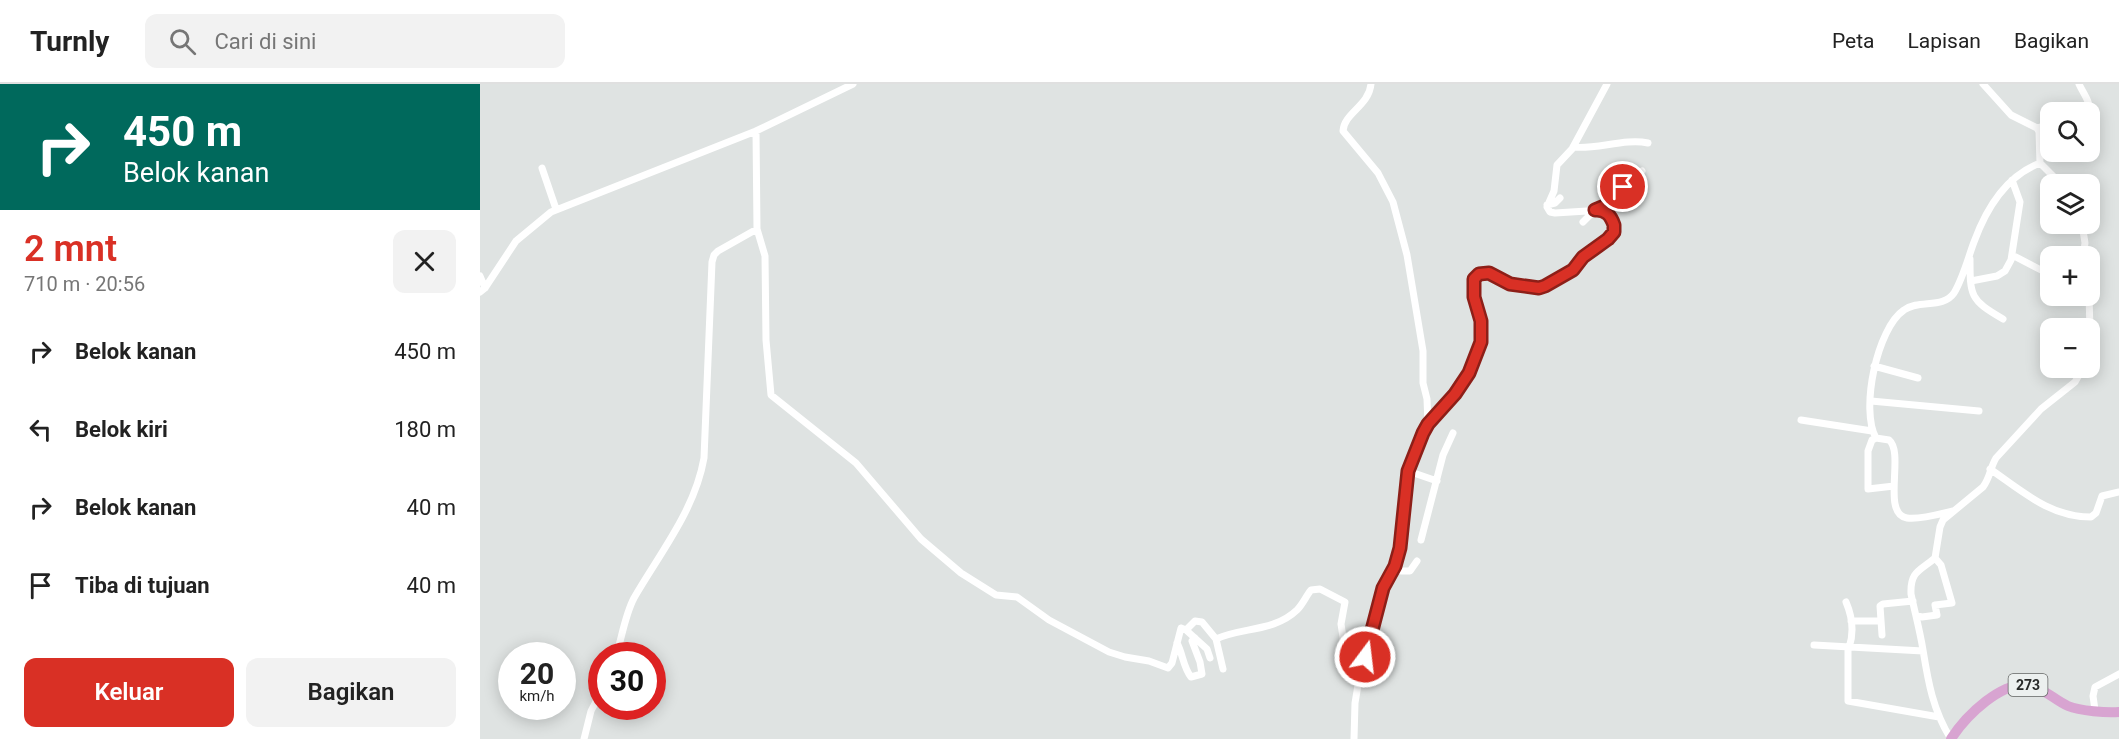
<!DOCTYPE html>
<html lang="id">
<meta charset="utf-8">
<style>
:root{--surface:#fff;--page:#f2f2f2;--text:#222;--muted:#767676;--line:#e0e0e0;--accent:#d93025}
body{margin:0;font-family:Roboto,sans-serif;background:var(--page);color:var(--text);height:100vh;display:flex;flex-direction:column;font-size:22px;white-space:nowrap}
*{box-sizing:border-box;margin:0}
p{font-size:20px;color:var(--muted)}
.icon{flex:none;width:33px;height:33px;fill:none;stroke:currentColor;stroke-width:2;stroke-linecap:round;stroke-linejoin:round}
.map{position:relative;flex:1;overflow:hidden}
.side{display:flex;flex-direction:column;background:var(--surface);width:480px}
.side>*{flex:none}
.hud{background:#00695c;color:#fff;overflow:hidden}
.controls{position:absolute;left:1560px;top:18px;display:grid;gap:12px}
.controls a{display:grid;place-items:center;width:60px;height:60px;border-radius:12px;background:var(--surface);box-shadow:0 3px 15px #0003;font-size:30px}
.speed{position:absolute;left:18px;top:558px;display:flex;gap:12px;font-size:30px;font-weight:700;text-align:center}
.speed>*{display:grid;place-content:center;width:78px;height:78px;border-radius:50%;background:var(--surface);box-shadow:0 3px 15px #0003;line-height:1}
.speed small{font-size:15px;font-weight:400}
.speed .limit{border:9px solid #d22;background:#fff;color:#111}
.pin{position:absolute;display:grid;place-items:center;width:51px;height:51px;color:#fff;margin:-26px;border:3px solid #fff;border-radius:50%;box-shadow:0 2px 6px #0007}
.me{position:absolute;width:66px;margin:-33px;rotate:15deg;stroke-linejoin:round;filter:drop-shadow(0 0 4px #0008)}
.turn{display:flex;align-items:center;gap:21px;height:126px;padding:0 24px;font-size:27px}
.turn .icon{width:78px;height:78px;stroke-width:2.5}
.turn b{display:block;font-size:42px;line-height:51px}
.round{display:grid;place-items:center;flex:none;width:63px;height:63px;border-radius:12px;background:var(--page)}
.summary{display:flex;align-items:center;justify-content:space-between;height:102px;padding:0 24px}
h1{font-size:36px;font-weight:600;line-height:45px;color:var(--accent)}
.button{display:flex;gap:12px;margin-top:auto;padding:12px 24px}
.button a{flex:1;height:69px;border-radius:12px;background:var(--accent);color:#fff;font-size:24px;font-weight:600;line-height:69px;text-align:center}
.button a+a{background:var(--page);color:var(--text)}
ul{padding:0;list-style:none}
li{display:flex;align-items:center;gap:18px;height:78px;padding:0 24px}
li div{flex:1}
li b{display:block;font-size:22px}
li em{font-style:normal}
header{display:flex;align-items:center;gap:36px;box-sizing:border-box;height:84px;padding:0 30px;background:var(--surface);border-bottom:2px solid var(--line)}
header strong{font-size:28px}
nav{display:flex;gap:33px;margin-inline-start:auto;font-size:21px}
.search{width:420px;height:54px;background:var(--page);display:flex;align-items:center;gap:15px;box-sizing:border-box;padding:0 21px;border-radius:12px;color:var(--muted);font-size:22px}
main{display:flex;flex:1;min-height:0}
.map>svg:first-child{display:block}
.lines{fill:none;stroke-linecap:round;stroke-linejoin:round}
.minor{stroke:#fff;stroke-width:7}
.primary{stroke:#d8a4d1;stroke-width:10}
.route-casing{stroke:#8d1f18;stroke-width:15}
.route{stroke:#d93025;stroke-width:10}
.labels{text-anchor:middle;stroke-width:5;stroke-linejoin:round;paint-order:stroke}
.shield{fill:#ecf0ef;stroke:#636564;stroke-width:1.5}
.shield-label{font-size:14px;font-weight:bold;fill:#282a29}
</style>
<header>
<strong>Turnly</strong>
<div class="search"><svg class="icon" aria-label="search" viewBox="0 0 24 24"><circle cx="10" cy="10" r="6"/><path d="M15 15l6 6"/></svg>Cari di sini</div>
<nav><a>Peta</a><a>Lapisan</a><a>Bagikan</a></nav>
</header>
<main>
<section class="side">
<div class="hud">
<div class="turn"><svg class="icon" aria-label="right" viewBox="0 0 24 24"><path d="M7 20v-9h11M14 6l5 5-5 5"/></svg><div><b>450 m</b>Belok kanan</div></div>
</div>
<div class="summary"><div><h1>2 mnt</h1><p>710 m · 20:56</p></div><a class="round"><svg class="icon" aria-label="close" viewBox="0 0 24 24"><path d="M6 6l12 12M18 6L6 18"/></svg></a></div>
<ul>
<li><svg class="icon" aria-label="right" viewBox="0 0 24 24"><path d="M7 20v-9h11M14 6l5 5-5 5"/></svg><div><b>Belok kanan</b></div><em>450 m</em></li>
<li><svg class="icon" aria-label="left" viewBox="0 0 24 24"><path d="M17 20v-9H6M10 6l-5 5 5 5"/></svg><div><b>Belok kiri</b></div><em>180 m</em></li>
<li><svg class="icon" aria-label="right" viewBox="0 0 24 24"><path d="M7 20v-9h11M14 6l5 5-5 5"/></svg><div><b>Belok kanan</b></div><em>40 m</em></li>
<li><svg class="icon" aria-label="arrive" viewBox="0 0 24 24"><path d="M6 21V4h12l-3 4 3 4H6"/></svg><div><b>Tiba di tujuan</b></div><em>40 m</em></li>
</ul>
<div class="button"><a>Keluar</a><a>Bagikan</a></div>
</section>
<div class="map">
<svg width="1639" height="655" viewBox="0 0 1639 655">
<rect width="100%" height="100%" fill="#dfe3e2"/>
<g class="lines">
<path class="minor" d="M 891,0 C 889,22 864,29 863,47 L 898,89 L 913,118 L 927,171 L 943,267 L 943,299 L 947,315 L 948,340
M 1503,0 L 1531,31 L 1557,44 L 1559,48 L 1560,79 L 1581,100
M 1599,0 C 1603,9 1611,18 1609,28
M 1557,44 L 1570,40
M 1093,63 C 1115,66 1145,54 1168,59
M 62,84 L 76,125
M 1067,121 L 1075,119 L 1080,114
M 1103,138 L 1115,126 L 1134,118 L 1133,111 L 1162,87
M 1602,140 L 1605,159 L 1603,172
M 277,145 L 285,172 L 286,256 L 291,311 L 376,379 L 441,455 L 481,489 L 516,511 L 537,513 L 569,536 L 629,568 L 645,573 L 669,577 L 688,584 L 692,579 L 701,544 L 706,546 L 715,537 L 722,538 L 736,555 C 762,543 794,548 817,526 C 823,520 826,512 831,506 L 840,505 L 865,518 L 861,540 L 864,560 L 861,582 L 864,586 L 879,595
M 1532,171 L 1563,187
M 1490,175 C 1490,212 1490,216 1523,235
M 0,192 L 5,204
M 1491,197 L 1517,192 L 1525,187 L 1531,176 L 1540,118 L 1532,96
M 0,208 L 5,204 L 36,157 L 71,128 L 276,47 L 373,0
M 1609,212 L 1610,245
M 1394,282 L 1438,294
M 1391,317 L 1499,327
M 1321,336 L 1392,347
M 1396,354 L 1392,356 L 1388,367 L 1388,405 L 1414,402
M 1510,385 C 1542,407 1570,433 1611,433 L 1616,429 L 1622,412 L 1639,408
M 928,387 L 957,397
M 1473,427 C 1460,430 1440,436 1427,434 C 1401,430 1425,369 1409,356 L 1396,354 C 1380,326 1397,244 1424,226 C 1439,215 1463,225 1474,209 C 1483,194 1488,174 1494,158 C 1506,125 1526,92 1560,79
M 941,456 L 963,371 L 973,349
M 915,482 L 921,487 L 930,487 L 937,477
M 1366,518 C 1372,532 1374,549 1369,564
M 1436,531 L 1442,533 L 1457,531 L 1455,521 L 1472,519 L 1461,481 L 1455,474
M 1371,537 L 1400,537
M 706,546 L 727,565 L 730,574
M 1402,551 L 1400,522 L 1403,520 L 1433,517
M 736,555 L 743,585
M 697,559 C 703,570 703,583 711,593 L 722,590 L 720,578 L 712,557 L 715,554
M 1334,561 L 1443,567
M 1368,564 L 1368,617 L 1459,633
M 136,572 C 142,553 145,531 154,514 C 180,469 215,426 224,374 L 232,178 L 234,171 L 238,167 L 277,145 L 276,47
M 1615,626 L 1613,612 L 1615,603 L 1639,590
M 104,655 L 111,627 L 122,606
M 874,655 L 875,619 L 879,595 L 903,504 L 915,482 L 919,464 L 928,387 L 943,349 L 948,340 L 975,310 L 989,289 L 1001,258 L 1001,237 L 994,213 L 994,195 L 999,191 L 1009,189 L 1030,200 L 1059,204 L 1065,202 L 1093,186 L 1103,173 L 1131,152 L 1134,141 L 1129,131 L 1123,126 L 1075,129 L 1070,128 L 1067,123 L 1074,107 L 1077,81 L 1092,65 L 1127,0
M 1471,655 C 1453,627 1448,597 1443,566 C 1440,547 1435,529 1431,510 C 1430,487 1440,487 1455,474 L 1460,443 L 1463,436 L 1503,403 C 1510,394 1510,384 1516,374 L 1561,325 L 1595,298 L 1603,284"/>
<path class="primary" d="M 1471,655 C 1485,633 1523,594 1552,602 C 1566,606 1576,617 1588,622 C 1600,627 1627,629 1639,628"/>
</g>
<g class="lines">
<g class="route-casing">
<path id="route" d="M 885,573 L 903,504 L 915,482 L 920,464 L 928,387 L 943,349 L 948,340 L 975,310 L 989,289 L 1001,258 L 1001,237 L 994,213 L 994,195 L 999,190 L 1009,189 L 1030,200 L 1059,204 L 1065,202 L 1093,186 L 1103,173 L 1128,155 L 1134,148 L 1134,141 C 1131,132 1126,125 1115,126 L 1134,118 L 1133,111 L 1143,103"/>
</g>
<use href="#route" class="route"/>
</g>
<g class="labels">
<rect class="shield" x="1528.5" y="590" width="39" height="22" rx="4.5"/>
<g class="shield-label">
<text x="1548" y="606">273</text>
</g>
</g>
</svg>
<div class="controls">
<a><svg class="icon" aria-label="search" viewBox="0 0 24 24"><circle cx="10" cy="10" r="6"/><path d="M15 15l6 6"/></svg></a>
<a><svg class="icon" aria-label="layers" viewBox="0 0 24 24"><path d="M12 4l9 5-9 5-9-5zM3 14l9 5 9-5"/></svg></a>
<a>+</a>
<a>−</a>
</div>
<div class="speed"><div>20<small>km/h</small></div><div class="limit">30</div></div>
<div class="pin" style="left:1143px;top:103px;background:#d93025"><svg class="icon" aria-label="arrive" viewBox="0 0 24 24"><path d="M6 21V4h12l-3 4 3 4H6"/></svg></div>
<svg class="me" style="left:885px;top:573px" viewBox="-20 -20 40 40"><circle r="17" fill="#d93025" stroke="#fff" stroke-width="3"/><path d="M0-11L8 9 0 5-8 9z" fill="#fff"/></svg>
</div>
</main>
